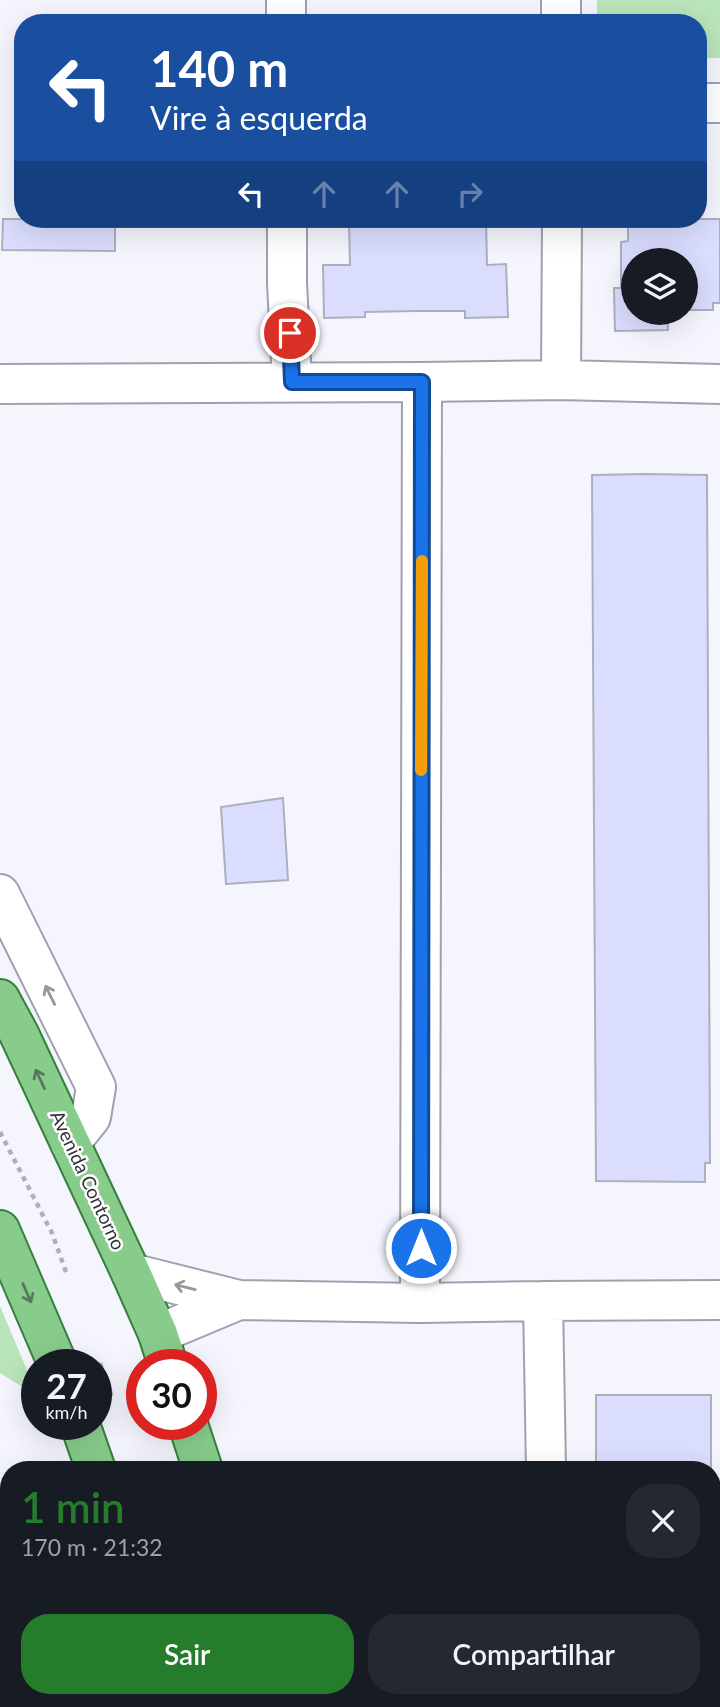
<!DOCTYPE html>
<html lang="pt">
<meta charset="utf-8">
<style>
:root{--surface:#171b24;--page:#242831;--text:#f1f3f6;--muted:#9ea1a6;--accent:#257d2b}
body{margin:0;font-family:Lato,sans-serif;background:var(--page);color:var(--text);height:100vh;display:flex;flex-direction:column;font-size:26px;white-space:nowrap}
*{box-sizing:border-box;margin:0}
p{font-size:23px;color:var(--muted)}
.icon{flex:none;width:38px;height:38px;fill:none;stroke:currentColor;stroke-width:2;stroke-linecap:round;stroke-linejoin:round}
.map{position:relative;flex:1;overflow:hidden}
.panel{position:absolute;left:0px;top:1461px;width:721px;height:247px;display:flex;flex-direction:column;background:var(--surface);border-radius:28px 28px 0 0;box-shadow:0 7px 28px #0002}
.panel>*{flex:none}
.guide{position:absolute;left:14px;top:14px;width:693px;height:214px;border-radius:28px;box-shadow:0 7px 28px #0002;background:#1a4fa0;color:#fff;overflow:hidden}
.buttons{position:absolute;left:621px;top:248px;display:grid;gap:14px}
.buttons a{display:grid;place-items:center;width:77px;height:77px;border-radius:50%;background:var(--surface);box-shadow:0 7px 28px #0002;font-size:35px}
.speed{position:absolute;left:21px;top:1349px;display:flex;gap:14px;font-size:35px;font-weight:700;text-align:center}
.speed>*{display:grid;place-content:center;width:91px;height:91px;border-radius:50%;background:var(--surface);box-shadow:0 7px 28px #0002;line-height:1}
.speed small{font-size:18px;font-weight:400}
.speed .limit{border:10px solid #d22;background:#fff;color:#111}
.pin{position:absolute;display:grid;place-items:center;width:60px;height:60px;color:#fff;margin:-30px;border:4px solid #fff;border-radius:50%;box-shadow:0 2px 7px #0007}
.me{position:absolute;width:77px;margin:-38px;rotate:0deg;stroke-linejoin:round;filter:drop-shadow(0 0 5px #0008)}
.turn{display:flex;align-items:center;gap:24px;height:147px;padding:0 21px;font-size:32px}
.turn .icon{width:91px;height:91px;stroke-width:2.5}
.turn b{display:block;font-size:49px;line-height:60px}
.lanes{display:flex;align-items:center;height:66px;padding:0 21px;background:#0003;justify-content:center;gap:35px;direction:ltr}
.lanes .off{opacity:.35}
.round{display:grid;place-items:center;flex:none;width:74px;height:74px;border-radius:28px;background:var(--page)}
.overview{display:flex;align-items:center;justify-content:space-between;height:119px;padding:0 21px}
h1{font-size:42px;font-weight:600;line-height:52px;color:var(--accent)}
.cta{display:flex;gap:14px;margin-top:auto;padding:14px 21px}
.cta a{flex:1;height:80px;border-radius:28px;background:var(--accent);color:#fff;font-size:28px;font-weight:600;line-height:80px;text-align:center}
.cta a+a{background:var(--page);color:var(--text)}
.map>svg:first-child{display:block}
.green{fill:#bae4b9}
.building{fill:#dbddff;stroke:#aeafbd;stroke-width:2}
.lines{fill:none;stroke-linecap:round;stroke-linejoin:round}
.minor-casing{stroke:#a0a1af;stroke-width:42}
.major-casing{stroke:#35803c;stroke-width:42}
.path{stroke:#afb0b7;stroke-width:4.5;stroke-dasharray:5 5;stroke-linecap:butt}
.minor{stroke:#fff;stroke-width:38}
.major{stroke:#88cc8c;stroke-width:38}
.oneway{stroke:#98989a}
.oneway2{stroke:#58775d}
.route-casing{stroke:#114b97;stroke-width:18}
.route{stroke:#1a73e8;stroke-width:12}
.slow{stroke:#f59e0b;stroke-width:12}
.labels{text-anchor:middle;stroke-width:5;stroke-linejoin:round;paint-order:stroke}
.street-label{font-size:19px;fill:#303136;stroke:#fff}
</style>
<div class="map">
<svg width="720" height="1707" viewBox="0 0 720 1707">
<rect width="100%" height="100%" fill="#f5f5fe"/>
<path class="green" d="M 597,0 L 720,0 L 720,58 L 698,58 L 698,23 L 597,23 Z
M 0,1306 L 37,1394 L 37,1396 L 0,1373 Z"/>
<path class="building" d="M 3,219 L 115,219 L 115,251 L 2,250 Z
M 349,219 L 486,219 L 487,265 L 506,264 L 508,317 L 465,318 L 465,311 L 416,311 L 365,312 L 365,317 L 324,318 L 323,265 L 350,265 Z
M 628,219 L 720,219 L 720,303 L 713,303 L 713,310 L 686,310 L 686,261 L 634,261 L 634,313 L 667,313 L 668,330 L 615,331 L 614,288 L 621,288 L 621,242 L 628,241 Z
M 645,474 L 707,475 L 710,1163 L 705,1163 L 705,1182 L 596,1181 L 592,475 Z
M 283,798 L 288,880 L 226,884 L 221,807 Z
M 596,1395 L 711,1395 L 711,1470 L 596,1470 Z"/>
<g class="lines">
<g class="minor-casing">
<path id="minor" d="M 286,0 L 286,23
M 561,0 L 561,23
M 698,103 L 720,103
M 287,219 L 287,283 L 292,382
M 561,380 L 562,219
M 0,384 L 422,382 L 561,380 L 720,384
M 0,894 L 96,1087 L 91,1117 L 70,1143
M 131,1273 L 239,1300 L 420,1303 L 543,1301 L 720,1300
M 543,1301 L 546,1470
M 420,1303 L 422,382
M 158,1334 L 239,1300
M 548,1699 L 548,1707"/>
</g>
<g class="major-casing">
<path id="major" d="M 0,999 L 19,1034 L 131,1273 L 158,1334 L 168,1365
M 0,1230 L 58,1365
M 80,1424 L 96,1470
M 188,1424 L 203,1470
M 169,1699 L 170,1707
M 274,1699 L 276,1707"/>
</g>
<path class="path" d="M 0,1132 L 52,1233 L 66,1272
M 100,1363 L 112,1397"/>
<use href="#minor" class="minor"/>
<use href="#major" class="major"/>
</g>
<defs><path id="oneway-shaft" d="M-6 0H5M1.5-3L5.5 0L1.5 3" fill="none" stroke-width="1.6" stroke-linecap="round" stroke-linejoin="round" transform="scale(1.75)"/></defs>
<g class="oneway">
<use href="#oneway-shaft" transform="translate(50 995) rotate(-116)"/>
<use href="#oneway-shaft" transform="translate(185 1287) rotate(-166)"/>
</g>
<g class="oneway2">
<use href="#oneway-shaft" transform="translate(40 1079) rotate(-115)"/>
<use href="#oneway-shaft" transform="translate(27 1293) rotate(66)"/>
</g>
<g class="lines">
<g class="route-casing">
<path id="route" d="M 290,333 L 292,382 L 422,382 L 421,1248"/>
</g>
<use href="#route" class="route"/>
<path class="slow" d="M 421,770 L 422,561"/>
</g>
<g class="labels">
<g class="street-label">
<text transform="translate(88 1180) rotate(65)" y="7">Avenida Contorno</text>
</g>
</g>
</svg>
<div class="buttons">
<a><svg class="icon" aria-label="layers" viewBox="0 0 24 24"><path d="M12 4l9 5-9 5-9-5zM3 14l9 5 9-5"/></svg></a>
</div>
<div class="speed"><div>27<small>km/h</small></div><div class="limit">30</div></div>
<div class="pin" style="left:290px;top:333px;background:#d93025"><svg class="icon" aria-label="arrive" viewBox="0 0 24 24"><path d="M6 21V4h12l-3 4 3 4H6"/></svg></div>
<svg class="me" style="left:421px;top:1248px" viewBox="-20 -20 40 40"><circle r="17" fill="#1a73e8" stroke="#fff" stroke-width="3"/><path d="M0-11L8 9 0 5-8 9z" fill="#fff"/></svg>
<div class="guide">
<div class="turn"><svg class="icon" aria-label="left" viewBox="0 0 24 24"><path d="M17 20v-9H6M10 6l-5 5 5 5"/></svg><div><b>140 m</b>Vire à esquerda</div></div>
<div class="lanes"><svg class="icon" aria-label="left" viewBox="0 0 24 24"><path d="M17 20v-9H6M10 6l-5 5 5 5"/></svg><svg class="icon off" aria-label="ahead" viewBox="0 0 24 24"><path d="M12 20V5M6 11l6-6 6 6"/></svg><svg class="icon off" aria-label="ahead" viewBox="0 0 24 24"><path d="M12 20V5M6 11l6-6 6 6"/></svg><svg class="icon off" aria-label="right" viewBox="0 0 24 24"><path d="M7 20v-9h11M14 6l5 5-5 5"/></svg></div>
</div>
<section class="panel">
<div class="overview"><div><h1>1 min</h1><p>170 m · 21:32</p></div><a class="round"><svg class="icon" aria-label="close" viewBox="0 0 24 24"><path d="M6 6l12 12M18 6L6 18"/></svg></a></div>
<div class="cta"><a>Sair</a><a>Compartilhar</a></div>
</section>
</div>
